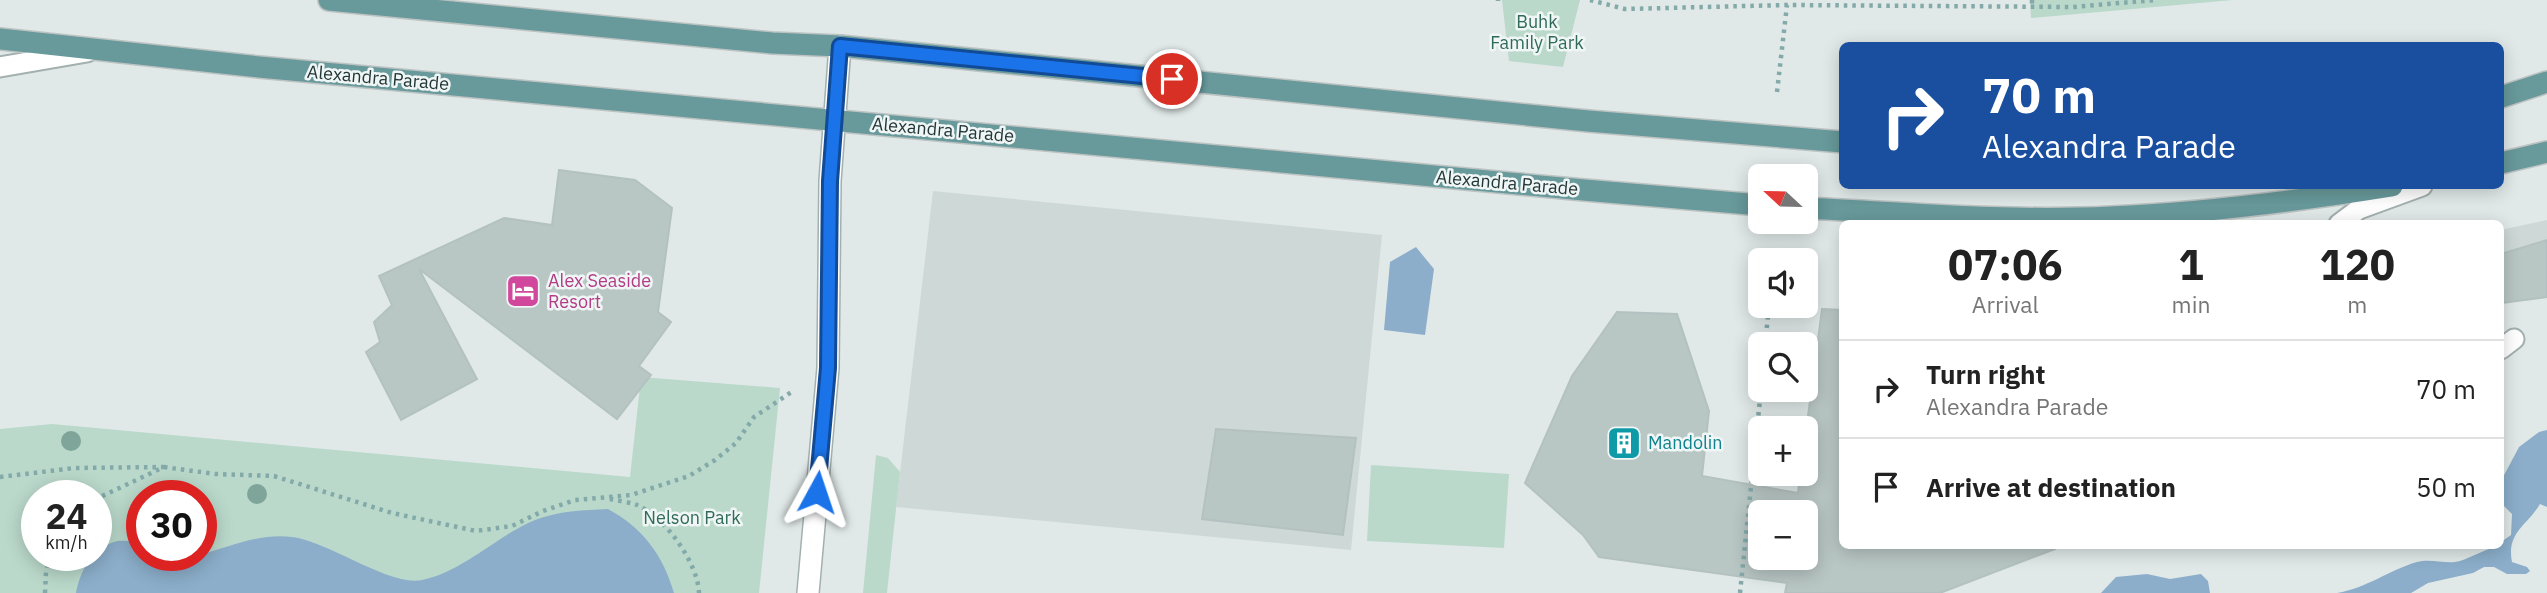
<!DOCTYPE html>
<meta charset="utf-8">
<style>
:root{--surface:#fff;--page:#f6f6f6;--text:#222;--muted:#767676;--line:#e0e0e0}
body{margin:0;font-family:"IBM Plex Sans",sans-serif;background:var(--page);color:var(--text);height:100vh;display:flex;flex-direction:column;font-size:26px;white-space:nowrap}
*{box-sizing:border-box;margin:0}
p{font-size:23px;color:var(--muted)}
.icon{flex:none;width:38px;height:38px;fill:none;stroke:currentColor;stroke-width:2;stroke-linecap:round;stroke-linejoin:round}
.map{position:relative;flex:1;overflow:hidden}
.side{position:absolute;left:1839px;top:220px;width:665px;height:329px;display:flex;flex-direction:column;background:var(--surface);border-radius:10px;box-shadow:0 4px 18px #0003}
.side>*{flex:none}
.banner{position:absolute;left:1839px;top:42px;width:665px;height:147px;border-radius:10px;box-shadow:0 4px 18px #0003;background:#1a4fa0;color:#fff;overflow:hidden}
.needle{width:46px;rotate:292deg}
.tools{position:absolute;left:1748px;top:164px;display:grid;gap:14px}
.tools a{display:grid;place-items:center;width:70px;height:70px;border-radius:10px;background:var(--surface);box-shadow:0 4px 18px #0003;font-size:35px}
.speed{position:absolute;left:21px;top:480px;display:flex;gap:14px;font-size:35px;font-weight:700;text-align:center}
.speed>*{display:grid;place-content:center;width:91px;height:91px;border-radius:50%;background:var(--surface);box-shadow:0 4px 18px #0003;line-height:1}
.speed small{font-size:18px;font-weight:400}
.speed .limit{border:10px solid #d22;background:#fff;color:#111}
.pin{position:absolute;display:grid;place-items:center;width:60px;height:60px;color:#fff;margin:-30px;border:4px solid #fff;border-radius:50%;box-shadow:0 2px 7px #0007}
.me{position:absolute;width:77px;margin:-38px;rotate:5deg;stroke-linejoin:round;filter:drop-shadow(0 0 5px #0008)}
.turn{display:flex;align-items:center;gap:24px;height:147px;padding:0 28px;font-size:32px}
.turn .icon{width:91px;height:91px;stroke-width:2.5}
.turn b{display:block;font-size:49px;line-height:60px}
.eta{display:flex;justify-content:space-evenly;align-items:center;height:119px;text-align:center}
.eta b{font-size:42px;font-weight:700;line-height:49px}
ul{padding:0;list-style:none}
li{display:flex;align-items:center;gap:21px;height:98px;padding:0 28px;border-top:2px solid var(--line)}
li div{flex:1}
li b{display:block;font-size:26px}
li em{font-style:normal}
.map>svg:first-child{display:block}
.built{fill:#ced9d7}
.green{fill:#bad9cb;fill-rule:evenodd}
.water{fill:#8caeca}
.building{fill:#b8c6c4;stroke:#b3c2c0;stroke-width:2;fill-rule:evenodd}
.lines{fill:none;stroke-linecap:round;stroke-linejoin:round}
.service-casing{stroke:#a3b0b0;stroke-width:23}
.minor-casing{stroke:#a3b0b0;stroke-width:24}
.primary-casing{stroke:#bdc3c3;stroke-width:24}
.path{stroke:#83aaa9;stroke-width:4.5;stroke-dasharray:3.5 5;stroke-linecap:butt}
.service{stroke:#fff;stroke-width:19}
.minor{stroke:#fff;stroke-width:21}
.primary{stroke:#68999b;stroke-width:21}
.tree{fill:#7fa499}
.route-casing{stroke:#114b97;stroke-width:18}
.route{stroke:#1a73e8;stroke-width:12}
.labels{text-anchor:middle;stroke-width:5;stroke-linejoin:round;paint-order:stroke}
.park-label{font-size:18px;fill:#306b58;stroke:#f0f6f5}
.street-label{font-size:18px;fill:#223738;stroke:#f0f6f5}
.hotel-label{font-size:18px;fill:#b23c85;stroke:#f0f6f5;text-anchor:start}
.culture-label{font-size:18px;fill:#0d838f;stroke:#f0f6f5;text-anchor:start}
</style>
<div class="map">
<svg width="2547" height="593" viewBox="0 0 2547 593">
<rect width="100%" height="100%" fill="#e0e9e8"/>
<path class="built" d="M 933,191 L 1382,235 L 1351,550 L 896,507 Z
M 2547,220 L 2547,292 L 2501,297 L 2501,230 Z"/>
<path class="green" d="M 1502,0 L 1580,0 L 1563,67 L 1509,61 Z
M 2030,0 L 2233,0 L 2031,18 Z
M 641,377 L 780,388 L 759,593 L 0,593 L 0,429 L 52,424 L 630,477 ZM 37,495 L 96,495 L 96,555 L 37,555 ZM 142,495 L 201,495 L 201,555 L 142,555 Z
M 876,455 L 888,458 L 900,472 L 887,593 L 863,593 Z
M 1371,465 L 1509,474 L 1504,548 L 1367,541 Z"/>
<path class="water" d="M 1416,247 L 1434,269 L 1425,335 L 1384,330 L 1390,262 Z
M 2547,430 L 2547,507 L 2540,504 C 2528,525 2506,532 2512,562 L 2527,567 L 2530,571 L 2526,574 L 2507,574 L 2494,567 L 2484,567 L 2473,573 L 2428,583 L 2411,593 L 2337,593 C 2367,588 2389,570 2417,562 C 2432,558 2446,565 2460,561 C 2473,557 2488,547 2501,546 L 2501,542 L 2511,535 L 2512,514 L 2501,503 L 2501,481 L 2519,447 L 2539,432 Z
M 608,509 C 643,528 663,555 674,593 L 76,593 C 80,571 92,549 114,542 C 121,539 134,542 142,543 L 142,555 C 159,555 184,559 200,555 C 229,547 259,533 292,537 C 328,541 390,587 422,580 C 464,571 496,536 535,520 C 558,511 584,510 608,509 Z
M 2147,574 L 2170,579 L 2201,574 L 2208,581 L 2210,593 L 2101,593 L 2116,577 Z"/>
<path class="building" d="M 559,170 L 635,180 L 672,208 L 658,312 L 671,322 L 639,366 L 651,375 L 617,419 L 419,269 L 477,379 L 401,420 L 366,352 L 380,342 L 374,322 L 392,305 L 379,276 L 504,218 L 552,225 Z
M 2547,240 L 2547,297 L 2501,303 L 2501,254 Z
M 1822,309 L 1843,310 L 1843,546 L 2055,546 L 2055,549 L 1940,593 L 1785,593 L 1787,583 L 1599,557 L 1583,535 L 1525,483 L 1572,376 L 1617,312 L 1677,314 L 1709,411 L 1702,476 L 1798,493 L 1800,474 L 1806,474 L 1806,431 ZM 1760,513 L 1806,513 L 1806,558 L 1760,558 Z
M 1216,429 L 1356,438 L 1343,535 L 1202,519 Z"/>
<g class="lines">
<g class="service-casing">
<path id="service" d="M 0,67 L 87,52
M 2339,224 L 2359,209 L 2422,186
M 2501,349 L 2514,339"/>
</g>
<g class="minor-casing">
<path id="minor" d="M 808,593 L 828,368 L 830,181 L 840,46"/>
</g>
<g class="primary-casing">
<path id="primary" d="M 329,0 L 772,43 L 840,46 L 1588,121 L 1843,142
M 0,39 L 259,67 L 1584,190 L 1760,205
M 2501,97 L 2547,82
M 2501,163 L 2547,152
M 1806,208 C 1907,213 2010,222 2110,217 C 2205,213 2298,201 2392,186"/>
</g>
<path class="path" d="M 1498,0 L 1498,1
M 1590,0 L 1625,9 L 1787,5 L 2073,7 L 2155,0
M 2032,0 L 2032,7
M 1777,92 L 1787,5
M 1765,345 L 1769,306
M 164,467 L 215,474 L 274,476 L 392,513 L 476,531 L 512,526 L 543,511 L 575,500 L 631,495 L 689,476 L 715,460 L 736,443 L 754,417 L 793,391
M 0,477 L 74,468 L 164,467 L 96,499
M 610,499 C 618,501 629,502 637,505 C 665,517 698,563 699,593
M 45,593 L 46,572 L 50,555
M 1740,593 L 1761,390"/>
<use href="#service" class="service"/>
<use href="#minor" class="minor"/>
<use href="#primary" class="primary"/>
</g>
<g class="tree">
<circle cx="71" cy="441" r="10"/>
<circle cx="257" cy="494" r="10"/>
</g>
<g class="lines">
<g class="route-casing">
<path id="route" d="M 817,492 L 828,368 L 830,181 L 840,46 L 1172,79"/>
</g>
<use href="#route" class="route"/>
</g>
<defs>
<g id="hotel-square" transform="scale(1.75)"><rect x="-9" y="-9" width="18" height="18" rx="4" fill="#d1479c" stroke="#f0f6f5"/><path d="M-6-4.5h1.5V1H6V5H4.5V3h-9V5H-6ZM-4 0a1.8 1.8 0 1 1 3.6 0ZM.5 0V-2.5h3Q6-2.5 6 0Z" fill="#fff"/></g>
<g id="building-square" transform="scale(1.75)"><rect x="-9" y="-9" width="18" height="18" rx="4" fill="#0f9aa8" stroke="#f0f6f5"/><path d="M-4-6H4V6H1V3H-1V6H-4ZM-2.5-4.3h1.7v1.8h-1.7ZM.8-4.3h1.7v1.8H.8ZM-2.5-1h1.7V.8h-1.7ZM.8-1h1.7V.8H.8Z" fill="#fff"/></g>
</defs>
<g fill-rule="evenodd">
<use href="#hotel-square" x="523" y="291"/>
<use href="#building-square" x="1624" y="443"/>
</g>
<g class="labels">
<g class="park-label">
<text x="1537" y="28">Buhk<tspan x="1537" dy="21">Family Park</tspan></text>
<text x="692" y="524">Nelson Park</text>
</g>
<g class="street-label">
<text transform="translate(378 78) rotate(5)" y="6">Alexandra Parade</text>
<text transform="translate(943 130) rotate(5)" y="6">Alexandra Parade</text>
<text transform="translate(1507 183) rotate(5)" y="6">Alexandra Parade</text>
</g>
<g class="hotel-label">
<text x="548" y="287">Alex Seaside<tspan x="548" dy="21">Resort</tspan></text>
</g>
<g class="culture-label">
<text x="1648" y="449">Mandolin</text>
</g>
</g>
</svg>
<div class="tools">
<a><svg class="needle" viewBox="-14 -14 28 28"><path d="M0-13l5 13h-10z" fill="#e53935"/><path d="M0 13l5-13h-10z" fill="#767676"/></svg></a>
<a><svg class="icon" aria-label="sound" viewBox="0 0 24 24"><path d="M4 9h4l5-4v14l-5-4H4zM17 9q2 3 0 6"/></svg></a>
<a><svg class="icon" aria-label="search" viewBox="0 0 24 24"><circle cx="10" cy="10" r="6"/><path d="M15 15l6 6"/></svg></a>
<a>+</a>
<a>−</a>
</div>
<div class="speed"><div>24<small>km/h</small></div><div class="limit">30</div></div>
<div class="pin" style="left:1172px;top:79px;background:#d93025"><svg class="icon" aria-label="arrive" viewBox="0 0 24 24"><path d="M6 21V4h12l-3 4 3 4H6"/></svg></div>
<svg class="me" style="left:817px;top:492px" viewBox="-20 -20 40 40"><path d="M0-17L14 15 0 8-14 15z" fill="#1a73e8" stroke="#fff" stroke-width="4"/></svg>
<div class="banner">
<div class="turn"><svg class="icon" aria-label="right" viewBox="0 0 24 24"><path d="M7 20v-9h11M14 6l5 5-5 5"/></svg><div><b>70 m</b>Alexandra Parade</div></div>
</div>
<section class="side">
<div class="eta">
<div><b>07:06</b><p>Arrival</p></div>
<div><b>1</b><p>min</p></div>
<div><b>120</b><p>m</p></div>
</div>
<ul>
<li><svg class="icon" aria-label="right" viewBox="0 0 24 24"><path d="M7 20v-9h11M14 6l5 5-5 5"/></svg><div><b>Turn right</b><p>Alexandra Parade</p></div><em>70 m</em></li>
<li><svg class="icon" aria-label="arrive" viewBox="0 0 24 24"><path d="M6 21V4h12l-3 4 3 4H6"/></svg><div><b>Arrive at destination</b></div><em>50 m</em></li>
</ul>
</section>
</div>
